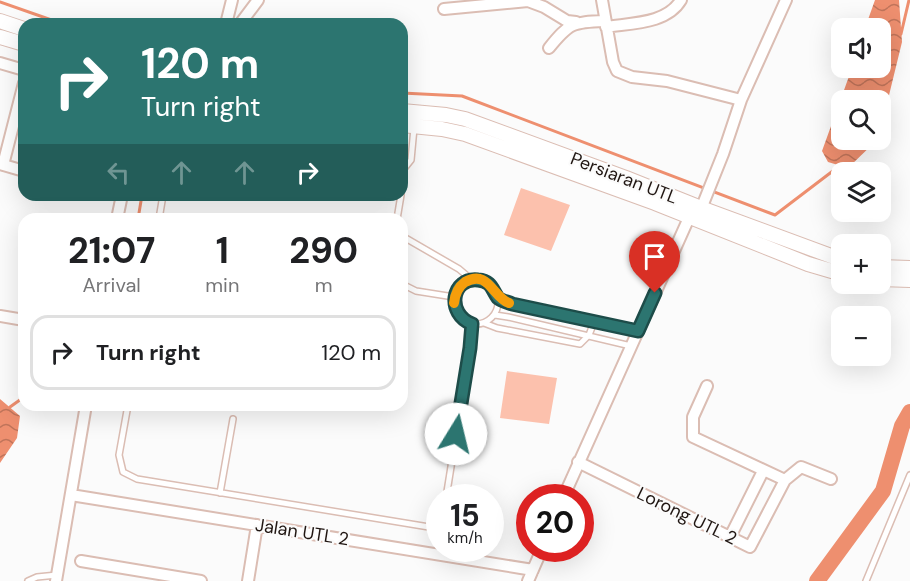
<!DOCTYPE html>
<meta charset="utf-8">
<style>
:root{--surface:#fff;--page:#f6f6f6;--text:#202124;--muted:#757577;--line:#e0e0e0}
body{margin:0;font-family:"DM Sans",sans-serif;background:var(--page);color:var(--text);height:100vh;display:flex;flex-direction:column;font-size:22px;white-space:nowrap}
*{box-sizing:border-box;margin:0}
p{font-size:20px;color:var(--muted)}
.icon{flex:none;width:33px;height:33px;fill:none;stroke:currentColor;stroke-width:2;stroke-linecap:round;stroke-linejoin:round}
.map{position:relative;flex:1;overflow:hidden}
.sheet{position:absolute;left:18px;top:213px;width:390px;height:198px;display:flex;flex-direction:column;background:var(--surface);border-radius:18px;box-shadow:0 6px 24px #0002}
.sheet>*{flex:none}
.top-card{position:absolute;left:18px;top:18px;width:390px;height:183px;border-radius:18px;box-shadow:0 6px 24px #0002;background:#2c7570;color:#fff;overflow:hidden}
.controls{position:absolute;left:831px;top:18px;display:grid;gap:12px}
.controls a{display:grid;place-items:center;width:60px;height:60px;border-radius:12px;background:var(--surface);box-shadow:0 6px 24px #0002;font-size:30px}
.speed{position:absolute;left:426px;top:484px;display:flex;gap:12px;font-size:30px;font-weight:700;text-align:center}
.speed>*{display:grid;place-content:center;width:78px;height:78px;border-radius:50%;background:var(--surface);box-shadow:0 6px 24px #0002;line-height:1}
.speed small{font-size:15px;font-weight:400}
.speed .limit{border:9px solid #d22;background:#fff;color:#111}
.pin{position:absolute;display:grid;place-items:center;width:51px;height:51px;color:#fff;margin:-62px -26px;border-radius:50% 50% 50% 0;rotate:-45deg;box-shadow:0 0 6px #0007}
.pin .icon{rotate:45deg}
.me{position:absolute;width:66px;margin:-33px;rotate:9deg;stroke-linejoin:round;filter:drop-shadow(0 0 4px #0008)}
.turn{display:flex;align-items:center;gap:21px;height:126px;padding:0 24px;font-size:27px}
.turn .icon{width:78px;height:78px;stroke-width:2.5}
.turn b{display:block;font-size:42px;line-height:51px}
.lanes{display:flex;align-items:center;height:57px;padding:0 24px;background:#0003;justify-content:center;gap:30px;direction:ltr}
.lanes .off{opacity:.35}
.eta{display:flex;justify-content:space-evenly;align-items:center;height:102px;text-align:center}
.eta b{font-size:36px;font-weight:700;line-height:42px}
ul{padding:0;list-style:none}
li{display:flex;align-items:center;gap:18px;height:75px;margin:0 12px 9px;padding:0 12px;border:3px solid var(--line);border-radius:18px}
li div{flex:1}
li b{display:block;font-size:22px}
li em{font-style:normal}
.map>svg:first-child{display:block}
.green{fill:#fcc1ad}
.water{fill:url(#water-waves)}
.lines{fill:none;stroke-linecap:round;stroke-linejoin:round}
.stream{stroke:#ee8f6f;stroke-width:3}
.river{stroke:#ee8f6f;stroke-width:16}
.service-casing{stroke:#dbbdb3;stroke-width:8}
.minor-casing{stroke:#dbbdb3;stroke-width:14}
.tertiary-casing{stroke:#dbbdb3;stroke-width:16}
.service{stroke:#fff;stroke-width:5}
.minor{stroke:#fff;stroke-width:10}
.tertiary{stroke:#fff;stroke-width:14}
.route-casing{stroke:#1d4c49;stroke-width:15}
.route{stroke:#2c7570;stroke-width:10}
.slow{stroke:#f59e0b;stroke-width:10}
.labels{text-anchor:middle;stroke-width:4.5;stroke-linejoin:round;paint-order:stroke}
.street-label{font-size:18px;fill:#201612;stroke:#fbfbfb}
</style>
<div class="map">
<svg width="910" height="581" viewBox="0 0 910 581">
<defs>
<pattern id="water-waves" width="16" height="10" patternUnits="userSpaceOnUse" patternTransform="scale(1.5)"><rect width="16" height="10" fill="#ee8f6f"/><path d="M0 5q4-4 8 0t8 0" fill="none" stroke="#c0745a"/></pattern>
</defs>
<rect width="100%" height="100%" fill="#fbfbfb"/>
<path class="green" d="M 521,188 L 570,205 L 551,251 L 504,235 Z
M 507,371 L 557,378 L 549,424 L 500,418 Z"/>
<path class="water" d="M 875,0 L 899,0 L 902,42 L 881,128 L 880,100 L 842,100 L 842,140 L 877,140 L 848,168 L 828,162 L 822,151 L 852,68 L 880,68 L 880,28 L 865,28 Z
M 0,399 L 20,416 L 17,438 L 0,463 Z"/>
<g class="lines">
<path class="stream" d="M 0,2 L 63,24
M 901,34 L 909,0
M 402,93 L 462,96 L 775,215 L 842,164
M 138,219 L 142,195
M 10,407 L 24,397"/>
<path class="river" d="M 817,581 L 883,491 L 902,426 L 910,412"/>
<g class="service-casing">
<path id="service" d="M 402,186 L 403,170 L 411,160 L 414,128
M 159,219 L 163,195
M 397,219 L 401,195
M 402,236 L 459,269 L 472,280
M454 302a22 22 0 1 1 44 0a22 22 0 1 1-44 0Z
M 402,284 L 416,291 L 454,297
M 498,298 L 511,304 L 638,331
M 495,315 L 508,317 L 631,346
M 484,323 L 497,328 L 580,344 L 589,335 L 594,322
M 128,405 L 119,455 L 123,472 L 137,479 L 429,527 L 437,524 L 440,521
M 220,493 L 233,419
M 446,498 L 470,348 L 472,324
M 28,581 L 37,577 L 57,575
M 866,581 L 910,475"/>
</g>
<g class="minor-casing">
<path id="minor" d="M 602,0 L 613,62 L 617,71 L 632,77 L 667,81 L 741,100
M 444,9 L 528,1 L 544,7 L 567,21 L 576,22
M 226,24 L 232,0
M 240,24 L 258,0
M 606,27 C 631,23 667,24 681,0
M 549,48 C 569,23 573,22 604,21
M 0,63 L 24,70
M 0,164 L 24,171
M 3,165 L 24,83
M 699,214 L 723,154 L 741,100 L 786,0
M 117,219 L 122,195
M 0,316 L 24,320
M 707,386 L 693,417 L 693,437 L 785,480
M 578,462 L 750,547 L 785,480 L 801,467 L 831,479
M 71,495 L 533,570
M 563,498 L 692,211
M 730,537 L 763,471
M 81,561 L 201,581
M 56,581 L 86,405
M 248,581 L 257,525
M 528,581 L 542,549"/>
</g>
<g class="tertiary-casing">
<path id="tertiary" d="M 0,21 L 24,29
M 0,37 L 24,44
M 402,111 L 446,115 L 465,119 L 626,178 L 701,208 L 842,260
M 402,125 L 442,129 L 465,134 L 655,203 L 808,264 L 842,274
M 880,267 L 910,268
M 880,279 L 910,280"/>
</g>
<use href="#service" class="service"/>
<use href="#minor" class="minor"/>
<use href="#tertiary" class="tertiary"/>
</g>
<g class="lines">
<g class="route-casing">
<path id="route" d="M 456,434 L 470,348 L 472,324 C 446,314 451,277 478,280 C 492,281 492,290 498,298 C 501,301 508,302 512,304 L 638,331 L 655,293"/>
</g>
<use href="#route" class="route"/>
<path class="slow" d="M 454,303 C 455,294 458,287 465,282 C 489,269 492,297 509,303"/>
</g>
<g class="labels">
<g class="street-label">
<text transform="translate(624 178) rotate(21)" y="6">Persiaran UTL</text>
<text transform="translate(687 516) rotate(26)" y="6">Lorong UTL 2</text>
<text transform="translate(302 532) rotate(9)" y="6">Jalan UTL 2</text>
</g>
</g>
</svg>
<div class="controls">
<a><svg class="icon" aria-label="sound" viewBox="0 0 24 24"><path d="M4 9h4l5-4v14l-5-4H4zM17 9q2 3 0 6"/></svg></a>
<a><svg class="icon" aria-label="search" viewBox="0 0 24 24"><circle cx="10" cy="10" r="6"/><path d="M15 15l6 6"/></svg></a>
<a><svg class="icon" aria-label="layers" viewBox="0 0 24 24"><path d="M12 4l9 5-9 5-9-5zM3 14l9 5 9-5"/></svg></a>
<a>+</a>
<a>−</a>
</div>
<div class="speed"><div>15<small>km/h</small></div><div class="limit">20</div></div>
<div class="pin" style="left:655px;top:293px;background:#d93025"><svg class="icon" aria-label="arrive" viewBox="0 0 24 24"><path d="M6 21V4h12l-3 4 3 4H6"/></svg></div>
<svg class="me" style="left:456px;top:434px" viewBox="-20 -20 40 40"><circle r="19" fill="#fff"/><path d="M0-13L10 11 0 6-10 11z" fill="#2c7570"/></svg>
<div class="top-card">
<div class="turn"><svg class="icon" aria-label="right" viewBox="0 0 24 24"><path d="M7 20v-9h11M14 6l5 5-5 5"/></svg><div><b>120 m</b>Turn right</div></div>
<div class="lanes"><svg class="icon off" aria-label="left" viewBox="0 0 24 24"><path d="M17 20v-9H6M10 6l-5 5 5 5"/></svg><svg class="icon off" aria-label="ahead" viewBox="0 0 24 24"><path d="M12 20V5M6 11l6-6 6 6"/></svg><svg class="icon off" aria-label="ahead" viewBox="0 0 24 24"><path d="M12 20V5M6 11l6-6 6 6"/></svg><svg class="icon" aria-label="right" viewBox="0 0 24 24"><path d="M7 20v-9h11M14 6l5 5-5 5"/></svg></div>
</div>
<section class="sheet">
<div class="eta">
<div><b>21:07</b><p>Arrival</p></div>
<div><b>1</b><p>min</p></div>
<div><b>290</b><p>m</p></div>
</div>
<ul>
<li><svg class="icon" aria-label="right" viewBox="0 0 24 24"><path d="M7 20v-9h11M14 6l5 5-5 5"/></svg><div><b>Turn right</b></div><em>120 m</em></li>
</ul>
</section>
</div>
